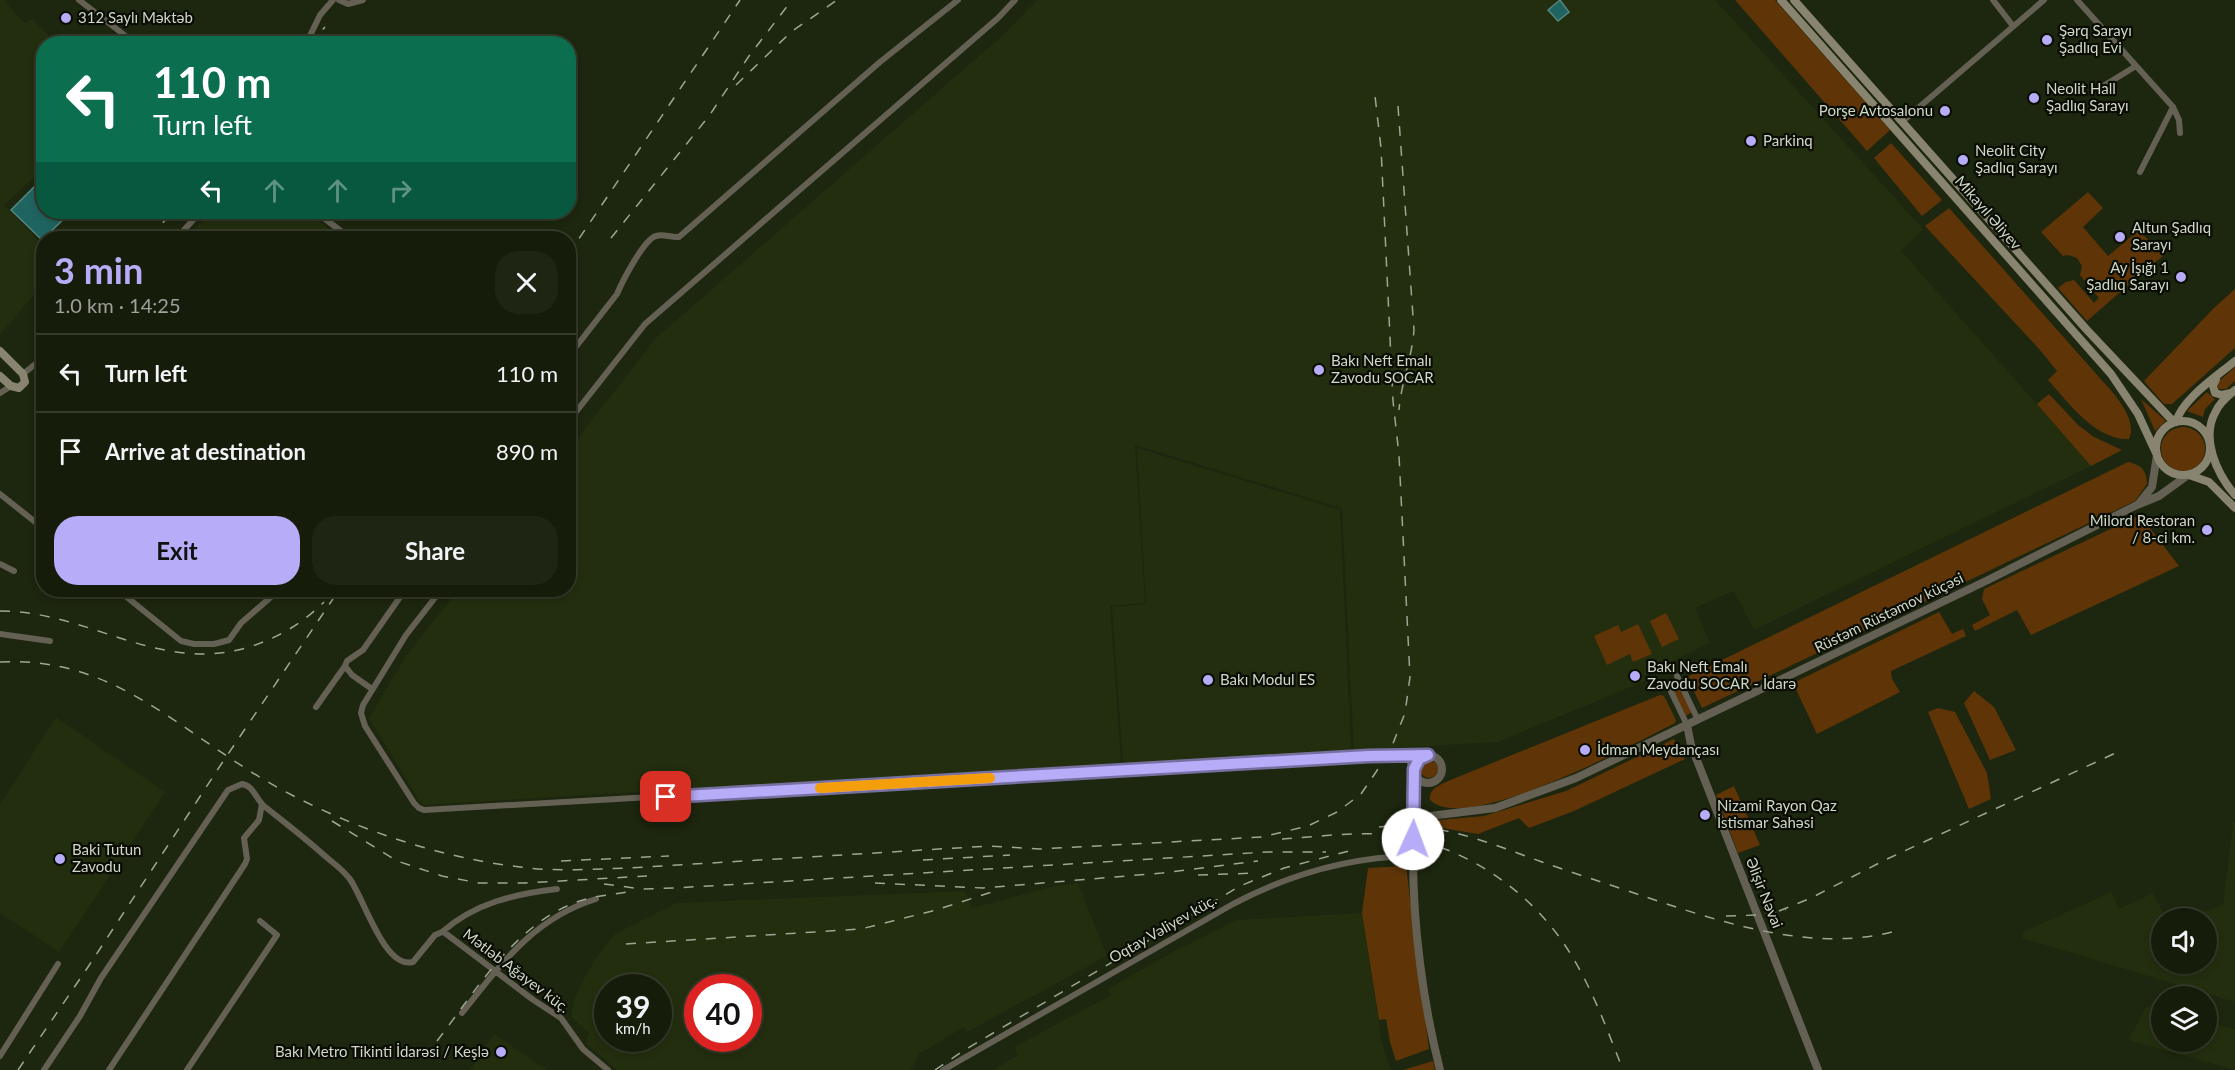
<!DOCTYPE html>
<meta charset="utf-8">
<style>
:root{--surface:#161c0a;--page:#1f2513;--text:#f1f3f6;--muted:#9ea19c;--line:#353a2b;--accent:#b6acf8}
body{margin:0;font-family:Lato,sans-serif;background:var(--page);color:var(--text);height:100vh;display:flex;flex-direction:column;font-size:22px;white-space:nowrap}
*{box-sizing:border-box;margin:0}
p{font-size:20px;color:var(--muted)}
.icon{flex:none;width:33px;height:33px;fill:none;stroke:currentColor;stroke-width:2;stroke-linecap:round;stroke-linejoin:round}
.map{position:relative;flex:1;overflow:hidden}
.drawer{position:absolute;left:36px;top:231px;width:540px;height:366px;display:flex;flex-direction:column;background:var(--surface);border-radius:24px;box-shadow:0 3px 9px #0003,0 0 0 2px var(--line)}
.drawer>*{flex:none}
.banner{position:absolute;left:36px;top:36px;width:540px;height:183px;border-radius:24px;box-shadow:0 3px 9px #0003,0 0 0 2px var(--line);background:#0b6e4f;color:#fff;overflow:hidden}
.tools{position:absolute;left:2151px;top:908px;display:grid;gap:12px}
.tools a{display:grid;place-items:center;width:66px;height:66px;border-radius:50%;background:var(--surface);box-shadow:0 3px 9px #0003,0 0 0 2px var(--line);font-size:30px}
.speed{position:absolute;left:594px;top:974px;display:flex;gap:12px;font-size:30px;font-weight:700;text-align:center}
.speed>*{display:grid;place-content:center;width:78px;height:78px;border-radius:50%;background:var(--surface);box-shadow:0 3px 9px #0003,0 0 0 2px var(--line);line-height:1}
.speed small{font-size:15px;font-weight:400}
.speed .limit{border:9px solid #d22;background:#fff;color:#111}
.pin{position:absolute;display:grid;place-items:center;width:51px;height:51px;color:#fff;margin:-26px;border-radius:12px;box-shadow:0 3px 9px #0006}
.me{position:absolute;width:66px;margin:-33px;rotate:2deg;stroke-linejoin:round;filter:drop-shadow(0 0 4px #0008)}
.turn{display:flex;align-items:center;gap:21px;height:126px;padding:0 18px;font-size:27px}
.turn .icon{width:78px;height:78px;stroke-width:2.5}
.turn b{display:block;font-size:42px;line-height:51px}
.lanes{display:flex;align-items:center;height:57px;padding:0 18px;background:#0003;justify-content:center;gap:30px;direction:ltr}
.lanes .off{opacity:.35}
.round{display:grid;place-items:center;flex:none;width:63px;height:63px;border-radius:24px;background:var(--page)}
.head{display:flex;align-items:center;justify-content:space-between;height:102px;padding:0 18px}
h1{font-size:36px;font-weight:700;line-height:45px;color:var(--accent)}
.action{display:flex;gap:12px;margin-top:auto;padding:12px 18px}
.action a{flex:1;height:69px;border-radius:24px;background:var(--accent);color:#111;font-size:24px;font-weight:700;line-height:69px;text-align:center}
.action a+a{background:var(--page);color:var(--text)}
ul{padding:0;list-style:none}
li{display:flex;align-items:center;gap:18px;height:78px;padding:0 18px;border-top:2px solid var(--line)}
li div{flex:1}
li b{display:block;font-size:22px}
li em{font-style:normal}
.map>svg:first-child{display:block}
.built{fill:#232e0f;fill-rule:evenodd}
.green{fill:#5f3508}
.water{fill:#206461;stroke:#558680;stroke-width:1.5}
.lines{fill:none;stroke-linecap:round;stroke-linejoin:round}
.minor{stroke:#646054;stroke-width:6}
.tertiary{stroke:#646054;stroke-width:8}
.secondary{stroke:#898470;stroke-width:8}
.rail{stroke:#9fa695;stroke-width:1.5;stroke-dasharray:10 10;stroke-linecap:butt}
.route-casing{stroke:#7670a1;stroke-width:15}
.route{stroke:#b6acf8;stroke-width:10}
.slow{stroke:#f59e0b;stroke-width:10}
.poi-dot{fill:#b6acf8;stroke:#090d04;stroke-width:2}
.labels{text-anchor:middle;stroke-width:4.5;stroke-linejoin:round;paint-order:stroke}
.poi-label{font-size:15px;fill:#d0d7c8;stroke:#090d04;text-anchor:start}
.street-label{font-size:15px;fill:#d0d7c8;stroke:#090d04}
</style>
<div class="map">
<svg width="2235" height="1070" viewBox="0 0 2235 1070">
<rect width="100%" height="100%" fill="#1d260e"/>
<path class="built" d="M 0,0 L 4,0 L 24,23 L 32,19 L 56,43 L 44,44 L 43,169 L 4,205 L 43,245 L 43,295 L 37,291 L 0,335 Z
M 1037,0 L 1715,0 L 1923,229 L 1901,251 L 2037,404 L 2091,466 L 1754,630 L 1734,591 L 1695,608 L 1710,643 L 1643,676 L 1645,681 L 1498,742 L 1354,750 L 1342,508 L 1135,445 L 1145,603 L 1110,606 L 1121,763 L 422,805 L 369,718 L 406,656 L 458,590 L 568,590 L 569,449 L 657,337 L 1003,35 Z
M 210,212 L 308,212 L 340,238 L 187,238 Z
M 1137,448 L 1340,510 L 1351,750 L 1331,751 L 1331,753 L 1123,763 L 1112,607 L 1146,604 Z
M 56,717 L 165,792 L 59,952 L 0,913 L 0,805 Z
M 2235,822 L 2235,1002 L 2022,938 L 2023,932 L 2111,892 L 2119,909 L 2153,893 L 2166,918 L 2162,918 L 2162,963 L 2206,963 L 2206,918 L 2185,918 L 2223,905 L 2233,824 Z
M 1078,883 L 1107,956 L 967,1032 L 964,1027 L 919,1054 L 911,1070 L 617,1070 L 586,1044 L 589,1033 L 571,1017 L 574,1000 L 582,982 L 596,958 L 615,934 L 676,903 L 965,891 L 972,908 L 1055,886 ZM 608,987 L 658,987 L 658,1038 L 608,1038 ZM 698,987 L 748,987 L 748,1038 L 698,1038 Z
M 1362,913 L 1382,1044 L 1391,1070 L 993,1070 L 1018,1055 L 1014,1047 L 1111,995 L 1108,989 L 1175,951 L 1236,920 Z
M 2147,1006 L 2161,1010 L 2162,1041 L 2206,1041 L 2207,1022 L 2235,1029 L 2235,1070 L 2128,1040 Z
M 494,1034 L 547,1070 L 470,1070 Z"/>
<path class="green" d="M 1735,0 L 1775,0 L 1890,130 L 1867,151 Z
M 1891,143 L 1942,200 L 1922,216 L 1874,158 Z
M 2088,192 L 2103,208 L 2083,227 L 2108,256 L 2139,230 L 2163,256 L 2148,268 L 2139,267 L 2135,270 L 2134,280 L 2087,321 L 2058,288 L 2066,282 L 2074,280 L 2094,303 L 2099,298 L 2080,275 L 2082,266 L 2077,258 L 2068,255 L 2063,256 L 2041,232 Z
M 1949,208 L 2114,394 C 2123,406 2136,423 2129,439 C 2096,441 2067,401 2048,380 L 2057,371 L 2040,350 L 1925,226 Z
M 2235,289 L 2235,348 L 2172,404 L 2164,404 L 2144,381 L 2214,308 Z
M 2235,367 L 2235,381 L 2226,389 L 2218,389 L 2218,382 Z
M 2207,392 L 2215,399 L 2205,409 L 2203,417 L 2187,411 Z
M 2049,394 L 2078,425 L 2094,437 L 2122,450 L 2091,466 L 2037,404 Z
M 2141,399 L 2166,421 L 2155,431 Z
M2161 449a22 22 0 1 1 44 0a22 22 0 1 1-44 0Z
M 2128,462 C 2141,465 2147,470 2147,484 L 2135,501 L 1702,708 L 1687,677 Z
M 2140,515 L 2179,566 L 2031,635 L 2017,610 L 1975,631 L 1972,625 L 1990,615 L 1982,599 L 1984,589 Z
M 1939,612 L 1952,634 L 1963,629 L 1966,636 L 1891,671 L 1892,679 L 1900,692 L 1817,734 L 1793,683 Z
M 1666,613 L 1679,639 L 1662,647 L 1650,621 Z
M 1638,624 L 1652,654 L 1633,662 L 1630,654 L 1607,665 L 1594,636 L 1618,625 L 1621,632 Z
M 1678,682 L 1692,712 L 1686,716 L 1671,686 Z
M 1974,691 L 1994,707 L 2016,750 L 1990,760 L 1964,703 Z
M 1660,695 L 1664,696 L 1676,720 L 1675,723 C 1635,743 1466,836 1430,800 C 1428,789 1440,785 1448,781 Z
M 1938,708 L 1955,712 L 1987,773 L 1991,799 L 1969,809 L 1928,712 Z
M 1674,739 L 1685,759 L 1574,811 L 1529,828 L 1519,818 L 1478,834 L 1424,825 L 1429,821 L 1484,816 L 1566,791 Z
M1420 769a9 9 0 1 1 18 0a9 9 0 1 1-18 0Z
M 1734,786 L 1760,845 L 1738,853 L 1716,795 Z
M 1406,866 L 1429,1049 L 1396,1061 L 1390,1042 L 1386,1019 L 1379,1020 L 1362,913 L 1368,868 Z
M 1433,1061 L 1435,1070 L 1403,1070 Z"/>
<path class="water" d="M 1560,0 L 1569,12 L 1558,21 L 1548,10 Z
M 43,178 L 44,212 L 71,212 L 42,240 L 11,210 Z"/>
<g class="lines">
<path class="minor" d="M 79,0 L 136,44
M 339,0 L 348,4 L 363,0
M 1993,0 L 2013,26
M 2077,0 L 2173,107 L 2179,120 L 2180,133
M 306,44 L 320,15 L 333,0
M 2100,88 L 2136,66
M 1903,121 L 2044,0
M 2140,172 L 2173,107
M 316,212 L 350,238
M 177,238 L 200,212
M 568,357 L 617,294 C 622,282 644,239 656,236 C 663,233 671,238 679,237 L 880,62 L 958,0
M 23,374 L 44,357
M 0,393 L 11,386
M 568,422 L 645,324 L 998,18 L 1015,0
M 0,494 L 44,529
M 0,564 L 14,571
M 118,590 L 181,641 L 194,644 L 214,644 L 229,640 L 241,623 L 279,590
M 441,590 L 406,635 L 363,705 L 361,713 L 365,726 L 414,803 L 419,808 L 424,810 L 1333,758 L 1386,755 L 1428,755
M 0,634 L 50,641
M 1677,676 L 1698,720
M 1667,683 L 1687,725
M 372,689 L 352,675 L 345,666 L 347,661 L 363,650 L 405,590
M 316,707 L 345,666
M 1407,756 L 1415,774
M 442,932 C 475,903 514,894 557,889
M 462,1013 C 501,964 534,918 596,899
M 0,1056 L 58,964
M 44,1070 L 80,1016 L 101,978 L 228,790 L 242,784 C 254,786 255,798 264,806 C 284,822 305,838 325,856 C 333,863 342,869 349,878 C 363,895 384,970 413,962 L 435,935 L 442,932 L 445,933 L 532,999 L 561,1018 L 583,1049 L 608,1070
M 109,1070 L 245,864 L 247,859 L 244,838 L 259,820 L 262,804
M 187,1070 L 277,935 L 260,921
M 943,1070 L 1233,904 C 1288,875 1350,857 1413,856"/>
<path class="tertiary" d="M 2140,502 L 2152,487 L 2157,455
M 1687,725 L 1691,745 L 1818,1070
M1414 769a14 14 0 1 1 28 0a14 14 0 1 1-28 0Z
M 1415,774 C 1414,801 1413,829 1413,856 C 1413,926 1423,1003 1440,1070
M 1414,818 L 1495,808 L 1576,778 L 1988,580 L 2137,505 L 2159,496 L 2188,475"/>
<path class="secondary" d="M 1781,0 L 2111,374 L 2138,414 L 2157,455
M 1794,0 L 2087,330 L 2170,418 L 2176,422 C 2182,399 2217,376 2235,361
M 0,351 L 23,374 L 25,382 L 19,388 L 11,386 L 0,376
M 2216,379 L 2213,386 L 2215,393 L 2222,395 L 2231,393
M 2235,390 C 2228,396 2220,402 2216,411 C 2200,438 2217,474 2235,495
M2156 448a27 27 0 1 1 54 0a27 27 0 1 1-54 0Z
M 2189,475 L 2209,482 L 2235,508"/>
<path class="rail" d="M 309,44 L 325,27
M 736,85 L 791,32 L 837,0
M 1398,106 L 1414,330 C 1412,358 1401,383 1399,410
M 150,238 L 172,212
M 611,238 L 709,116 L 749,56 L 792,0
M 568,255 L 740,0
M 0,611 C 89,611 156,673 246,648 C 276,639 302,624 324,602
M 0,662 C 113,656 178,730 268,782 C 343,825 434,857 520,867 C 556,872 593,869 629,868 L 989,846 L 1040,849 L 1262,837 L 1308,826 L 1337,812 L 1361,794 L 1376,772 L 1392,746 L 1405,713 L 1410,677 L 1399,455 L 1393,401 L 1381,148 L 1375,96
M 332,821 L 397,861 L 442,876 L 479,883 L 525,883 L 647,876
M 1379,827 C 1435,820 1490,843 1542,862 C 1573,873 1605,883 1637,894 C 1717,921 1814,955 1899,930
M 1282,839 C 1318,837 1356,831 1391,835 C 1466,845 1535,893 1573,958 C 1594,993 1608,1032 1623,1070
M 923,860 L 1010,855
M 561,861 L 669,856
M 1198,875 L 1258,873
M 875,883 L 983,888 L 1162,873 L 1258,861
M 604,884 L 642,889 L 675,888 L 1267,852 L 1326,852
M 1779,911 L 1811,898 L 1885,860 L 2122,750
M 1726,916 L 1758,915 L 1786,910
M 626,944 L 861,929 L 936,910 L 992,892
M 437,1041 C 475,992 513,927 574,903 C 591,896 610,895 628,892
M 18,1070 L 88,967 L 222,763 L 339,590
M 935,1070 L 963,1051 L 1240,886 L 1284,868 L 1353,850"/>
</g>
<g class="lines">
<g class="route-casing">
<path id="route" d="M 666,797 L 1368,756 L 1428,755 L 1419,759 L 1414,769 L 1413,839"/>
</g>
<use href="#route" class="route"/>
<path class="slow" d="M 820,788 L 990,778"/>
</g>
<g class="poi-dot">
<circle cx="66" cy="18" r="6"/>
<circle cx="2047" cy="40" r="6"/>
<circle cx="2034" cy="98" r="6"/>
<circle cx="1945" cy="111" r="6"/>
<circle cx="1751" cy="141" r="6"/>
<circle cx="1963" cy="160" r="6"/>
<circle cx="2120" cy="237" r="6"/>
<circle cx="2181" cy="277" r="6"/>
<circle cx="1319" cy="370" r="6"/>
<circle cx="2207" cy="530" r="6"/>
<circle cx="1635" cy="676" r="6"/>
<circle cx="1208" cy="680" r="6"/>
<circle cx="1585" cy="750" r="6"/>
<circle cx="1705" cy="815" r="6"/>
<circle cx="60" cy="859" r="6"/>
<circle cx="501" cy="1052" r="6"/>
</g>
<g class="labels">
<g class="poi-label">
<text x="78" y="23">312 Saylı Məktəb</text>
<text x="2059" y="36">Şərq Sarayı<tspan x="2059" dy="17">Şadlıq Evi</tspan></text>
<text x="2046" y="94">Neolit Hall<tspan x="2046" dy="17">Şadlıq Sarayı</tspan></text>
<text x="1933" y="116" text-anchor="end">Porşe Avtosalonu</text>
<text x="1763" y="146">Parkinq</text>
<text x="1975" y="156">Neolit City<tspan x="1975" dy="17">Şadlıq Sarayı</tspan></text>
<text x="2132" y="233">Altun Şadlıq<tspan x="2132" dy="17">Sarayı</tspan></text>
<text x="2169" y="273" text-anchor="end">Ay İşığı 1<tspan x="2169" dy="17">Şadlıq Sarayı</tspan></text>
<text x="1331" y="366">Bakı Neft Emalı<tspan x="1331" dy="17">Zavodu SOCAR</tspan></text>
<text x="2195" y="526" text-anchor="end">Milord Restoran<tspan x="2195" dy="17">/ 8-ci km.</tspan></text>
<text x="1647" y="672">Bakı Neft Emalı<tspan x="1647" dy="17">Zavodu SOCAR - İdarə</tspan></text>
<text x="1220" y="685">Bakı Modul ES</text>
<text x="1597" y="755">İdman Meydançası</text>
<text x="1717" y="811">Nizami Rayon Qaz<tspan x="1717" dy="17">İstismar Sahəsi</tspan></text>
<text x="72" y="855">Baki Tutun<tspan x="72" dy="17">Zavodu</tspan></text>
<text x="489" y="1057" text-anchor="end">Bakı Metro Tikinti İdarəsi / Keşlə</text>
</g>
<g class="street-label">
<text transform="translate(1988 213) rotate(49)" y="5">Mikayıl Əliyev</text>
<text transform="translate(1889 613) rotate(-26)" y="5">Rüstəm Rüstəmov küçəsi</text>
<text transform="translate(1764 893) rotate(68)" y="5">Əlişir Nəvai</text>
<text transform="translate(1163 929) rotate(-30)" y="5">Oqtay Vəliyev küç.</text>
<text transform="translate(516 971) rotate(37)" y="5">Mətləb Ağayev küç.</text>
</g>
</g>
</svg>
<div class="tools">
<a><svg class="icon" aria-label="sound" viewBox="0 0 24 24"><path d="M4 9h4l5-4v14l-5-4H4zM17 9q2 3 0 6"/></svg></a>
<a><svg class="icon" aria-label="layers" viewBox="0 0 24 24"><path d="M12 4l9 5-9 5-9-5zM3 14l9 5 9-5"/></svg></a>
</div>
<div class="speed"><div>39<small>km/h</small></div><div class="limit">40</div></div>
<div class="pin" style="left:666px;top:797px;background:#d93025"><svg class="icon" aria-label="arrive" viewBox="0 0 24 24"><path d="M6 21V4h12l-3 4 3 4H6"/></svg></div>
<svg class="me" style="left:1413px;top:839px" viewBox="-20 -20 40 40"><circle r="19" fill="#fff"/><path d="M0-13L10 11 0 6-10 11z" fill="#b6acf8"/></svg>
<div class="banner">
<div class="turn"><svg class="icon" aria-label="left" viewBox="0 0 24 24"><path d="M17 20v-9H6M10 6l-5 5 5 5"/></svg><div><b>110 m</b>Turn left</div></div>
<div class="lanes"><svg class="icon" aria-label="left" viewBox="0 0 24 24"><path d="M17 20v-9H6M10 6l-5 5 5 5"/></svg><svg class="icon off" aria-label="ahead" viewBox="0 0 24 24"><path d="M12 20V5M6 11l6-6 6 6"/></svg><svg class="icon off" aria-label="ahead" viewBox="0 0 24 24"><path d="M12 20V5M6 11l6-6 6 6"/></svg><svg class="icon off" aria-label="right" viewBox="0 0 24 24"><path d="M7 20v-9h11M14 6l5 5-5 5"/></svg></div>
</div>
<section class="drawer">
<div class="head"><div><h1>3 min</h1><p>1.0 km · 14:25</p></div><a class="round"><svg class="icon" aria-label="close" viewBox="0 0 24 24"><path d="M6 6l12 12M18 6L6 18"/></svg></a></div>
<ul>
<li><svg class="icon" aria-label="left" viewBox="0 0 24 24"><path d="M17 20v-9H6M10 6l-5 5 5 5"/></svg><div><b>Turn left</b></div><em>110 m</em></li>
<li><svg class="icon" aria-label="arrive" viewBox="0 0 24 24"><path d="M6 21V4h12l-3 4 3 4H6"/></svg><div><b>Arrive at destination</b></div><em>890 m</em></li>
</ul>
<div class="action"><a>Exit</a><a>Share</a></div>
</section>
</div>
